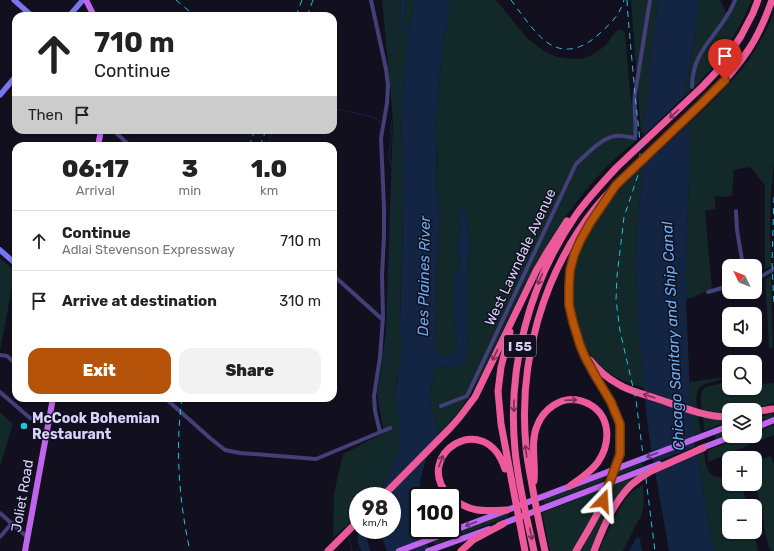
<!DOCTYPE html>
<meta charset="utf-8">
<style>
:root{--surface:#fff;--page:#f2f2f2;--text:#222;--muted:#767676;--line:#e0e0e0;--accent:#b45309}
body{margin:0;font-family:Rubik,sans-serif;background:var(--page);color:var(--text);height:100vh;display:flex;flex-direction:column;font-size:15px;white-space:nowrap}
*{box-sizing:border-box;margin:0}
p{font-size:13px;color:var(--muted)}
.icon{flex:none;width:22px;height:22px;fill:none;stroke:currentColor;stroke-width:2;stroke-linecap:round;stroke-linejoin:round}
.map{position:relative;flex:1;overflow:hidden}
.details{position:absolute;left:12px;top:142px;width:325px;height:260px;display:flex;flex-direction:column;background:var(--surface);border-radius:12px;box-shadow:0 1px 3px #0004}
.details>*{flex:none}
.top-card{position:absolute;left:12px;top:12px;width:325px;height:122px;border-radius:12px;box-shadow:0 1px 3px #0004;background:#fff;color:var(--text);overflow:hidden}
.needle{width:26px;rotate:313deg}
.controls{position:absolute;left:722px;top:259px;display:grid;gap:8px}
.controls a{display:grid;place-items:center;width:40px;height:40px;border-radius:8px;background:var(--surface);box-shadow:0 1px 3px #0004;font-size:20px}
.speed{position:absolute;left:349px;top:487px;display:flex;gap:8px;font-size:20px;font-weight:700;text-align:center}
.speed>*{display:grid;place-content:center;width:52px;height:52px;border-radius:50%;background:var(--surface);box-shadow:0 1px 3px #0004;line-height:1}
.speed small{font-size:10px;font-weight:400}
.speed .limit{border:2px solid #111;border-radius:6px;background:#fff;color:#111}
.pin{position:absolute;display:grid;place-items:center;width:34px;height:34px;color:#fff;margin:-41px -17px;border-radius:50% 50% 50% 0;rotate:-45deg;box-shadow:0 0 4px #0007}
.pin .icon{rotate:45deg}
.me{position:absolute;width:44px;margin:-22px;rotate:20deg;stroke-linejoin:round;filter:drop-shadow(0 0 3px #0008)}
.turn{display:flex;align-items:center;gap:14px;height:84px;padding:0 16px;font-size:18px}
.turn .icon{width:52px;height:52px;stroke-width:2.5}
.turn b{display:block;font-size:28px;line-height:34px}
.then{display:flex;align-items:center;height:38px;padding:0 16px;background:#0003;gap:8px;font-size:15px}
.eta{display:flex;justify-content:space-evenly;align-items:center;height:68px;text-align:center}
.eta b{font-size:24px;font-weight:800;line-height:28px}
.button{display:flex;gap:8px;margin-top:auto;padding:8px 16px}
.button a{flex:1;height:46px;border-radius:12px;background:var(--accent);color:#fff;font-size:16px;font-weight:800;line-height:46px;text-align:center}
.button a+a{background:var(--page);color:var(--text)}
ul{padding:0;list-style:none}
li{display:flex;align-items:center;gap:12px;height:60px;padding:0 16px;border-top:1px solid var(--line)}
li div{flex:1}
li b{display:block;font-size:15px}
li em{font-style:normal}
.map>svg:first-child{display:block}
.green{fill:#132828}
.water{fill:#142544}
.pier{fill:#120f1f}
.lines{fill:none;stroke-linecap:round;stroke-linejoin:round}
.stream{stroke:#142544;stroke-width:1}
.street{stroke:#433f79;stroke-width:4}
.secondary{stroke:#7b74f0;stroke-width:5.5}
.primary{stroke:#c065ee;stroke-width:6}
.highway{stroke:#ed5a9b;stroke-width:7}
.rail{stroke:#19c4df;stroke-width:1;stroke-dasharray:6 5;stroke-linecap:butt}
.oneway{stroke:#753157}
.oneway2{stroke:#60367c}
.route-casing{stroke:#753606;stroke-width:10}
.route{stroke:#b45309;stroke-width:7}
.poi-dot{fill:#19c4df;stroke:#120f1f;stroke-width:1.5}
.labels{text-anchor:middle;stroke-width:3;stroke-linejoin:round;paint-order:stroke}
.shield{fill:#120f1f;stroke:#9d98b8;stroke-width:1}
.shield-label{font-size:13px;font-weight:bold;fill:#d8d2fa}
.street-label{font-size:14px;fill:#d8d2fa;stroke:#120f1f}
.poi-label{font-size:14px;font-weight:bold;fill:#d8d2fa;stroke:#120f1f;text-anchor:start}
.water-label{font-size:15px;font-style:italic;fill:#6badef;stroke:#120f1f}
</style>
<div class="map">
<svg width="774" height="551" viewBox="0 0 774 551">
<rect width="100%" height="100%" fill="#120f1f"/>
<path class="green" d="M 382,0 L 401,0 C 400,10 402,20 402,30 L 407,35 C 406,63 402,91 402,120 L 400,122 L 402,139 L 402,144 L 403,146 C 404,202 402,257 400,313 C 400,326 403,339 402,352 C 401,366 395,380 395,394 C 395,401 397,407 398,414 C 401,425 402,437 399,447 C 396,462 386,485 376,496 L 358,496 L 358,515 L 333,538 L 334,493 L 343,454 L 384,433 L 377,394 L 386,331 L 393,119 Z
M 406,0 L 415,0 L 412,19 L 408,30 L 407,30 L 405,23 Z
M 449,0 L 496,0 L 528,39 L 544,51 L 557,57 L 571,59 L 581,59 L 594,54 L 606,45 L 616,31 L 622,29 L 625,33 L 630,91 L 637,140 C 624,150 612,161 601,173 C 563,214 535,262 511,313 C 490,355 474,402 438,434 L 437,425 L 430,403 L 430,394 L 434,375 L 435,370 L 438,367 L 442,366 L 452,368 L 466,359 L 468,334 L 468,271 L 470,239 L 467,221 L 467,214 L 459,211 L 457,216 C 463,221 461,235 457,241 L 460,263 L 454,292 L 453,308 L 457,340 L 456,345 L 453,353 L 449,357 L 446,357 L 436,349 L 434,342 L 434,336 L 436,328 L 437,313 L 436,271 L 438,255 L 440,212 L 438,204 L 436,183 L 437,158 L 436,140 L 437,104 L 444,33 L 449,19 Z
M 631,0 L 658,0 L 649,69 L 649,92 L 644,120 L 644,131 L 641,133 Z
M 699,0 L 720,0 L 727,14 L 713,34 L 691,75 L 690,92 L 685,96 L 691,55 L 695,38 Z
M 737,0 L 752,0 C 737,35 719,62 693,89 L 694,73 L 699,58 Z
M 774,13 L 774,164 L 771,190 L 770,229 L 771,266 L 765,269 L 765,185 L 750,167 L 734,170 L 732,195 L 727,197 L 715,196 L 715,209 L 705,211 L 712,289 L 686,300 L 686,254 L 690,152 L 688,124 C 702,111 716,99 728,85 C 748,64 763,40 774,13 Z
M 643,166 L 642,185 L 637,223 L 636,264 L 638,321 L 644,388 C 632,384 618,380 608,372 C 592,361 582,342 577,324 C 574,310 571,296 572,281 C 575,254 602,210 619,189 C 626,181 635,173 643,166 Z
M 0,258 L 16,272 L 16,278 L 13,282 L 0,351 Z
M 771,275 L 772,315 L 773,348 L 769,348 L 765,279 Z
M 725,377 C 721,380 717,381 712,382 C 695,385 696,394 697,409 L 693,408 L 690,394 L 690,382 Z
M 729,379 L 729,388 L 755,388 L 755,384 L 774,383 L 774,403 L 753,410 L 729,410 L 729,414 L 721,414 L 702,411 C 702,406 700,400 701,395 C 702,381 722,388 729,379 Z
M 0,412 L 13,424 L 0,466 Z
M 694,412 L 698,414 L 701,433 L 694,435 Z
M 772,413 L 773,417 L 755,424 L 755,419 Z
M 703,415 L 729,419 L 729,421 L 704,431 Z
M 774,425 L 774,435 L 708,462 L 708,450 L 745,436 L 755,436 L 755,432 Z
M 729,429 L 729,434 L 715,439 L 714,434 Z
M 704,452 C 707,470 707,480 729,477 L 729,484 L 740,484 L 747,501 L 748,506 L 729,506 L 729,532 L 754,532 L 758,551 L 714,551 L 709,527 L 700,469 L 697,455 Z
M 771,456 L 774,466 L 774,551 L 772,551 L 769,548 L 765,531 L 763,513 L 755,483 L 755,460 L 762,459 Z
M 642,462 L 643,466 L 616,476 L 618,471 Z
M 643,473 L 630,483 L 592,551 L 580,551 L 599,517 L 613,484 Z
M 605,476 L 603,481 L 544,504 L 543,499 Z
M 643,484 L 644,503 L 642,515 L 638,521 L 623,551 L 599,551 C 606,535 620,502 633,491 C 636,489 640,487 643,484 Z
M 607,487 L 575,551 L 550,551 L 542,513 Z
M 507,513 L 508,517 L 434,545 L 433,541 Z"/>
<path class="water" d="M 401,0 L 406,0 L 405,23 L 407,30 L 408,30 L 412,19 L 415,0 L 449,0 L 449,19 L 444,33 L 437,104 L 436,189 L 439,190 L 439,193 L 438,195 L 437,200 L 440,212 L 438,255 L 436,271 L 437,313 L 434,342 L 436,349 L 446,357 L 449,357 L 453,353 L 456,345 L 457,339 L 453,308 L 454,275 L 459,269 L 460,263 L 457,241 C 461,235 463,221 457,216 L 458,212 L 461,209 L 464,210 L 467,213 L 467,221 L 470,239 L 468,271 L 468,334 L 466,359 L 464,364 L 452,368 L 442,366 L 438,367 L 435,370 L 430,394 L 430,403 L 437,425 L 438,434 L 431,452 L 426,459 L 420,481 L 419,496 L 418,496 L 418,530 L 423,530 L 429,551 L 387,551 L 379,530 L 392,530 L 392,496 L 380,496 L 381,491 L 390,473 L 395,459 L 399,448 L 400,439 L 400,423 L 396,405 L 395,393 L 402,351 L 400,325 L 403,226 L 403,146 L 402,144 L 401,127 L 400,124 L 402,120 L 402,98 L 403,92 L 404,71 L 407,35 L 402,30 C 402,20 400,10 401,0 Z
M 658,0 L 699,0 L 695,38 L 691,55 L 685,96 L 689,131 L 690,152 L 686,254 L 686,300 L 690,394 L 694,412 L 694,442 L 700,469 L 709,527 L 714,551 L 669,551 L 651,448 L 647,420 L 642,370 L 638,321 L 636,264 L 637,223 L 642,185 L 644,120 L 649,92 L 649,69 L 652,44 Z
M 360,530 L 367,530 L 366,534 L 370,551 L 362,551 C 357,544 356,537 360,530 Z
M 637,537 L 640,539 L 642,551 L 629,551 Z"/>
<path class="pier" d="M 687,94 L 690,122 L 641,168 L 642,137 Z
M 697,446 L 699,454 L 653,473 L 652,463 Z"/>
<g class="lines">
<path class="stream" d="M 333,108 L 372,117 L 381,122
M 267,146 L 273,130
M 383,420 L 380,405 L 380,393 L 387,348 L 387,334 L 390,289 L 389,278 L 391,244 L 393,171 L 389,157 L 389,152 L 391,141 L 391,124 L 396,107 L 397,85 L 391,34 L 390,0
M 347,527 C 346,522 344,516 345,511 C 347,500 371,488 377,478 C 380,473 382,466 384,460 C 387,451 389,446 385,436
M 348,534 L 352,551"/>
<path class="street" d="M 371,0 L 386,69 L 388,85 L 387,103 L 381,138 L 384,208 L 384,236 L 382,275 L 383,317 L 380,357 L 374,396 L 375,411 L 380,432
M 692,87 C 692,53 713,40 728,14 C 731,10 733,5 735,0
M 113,130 L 130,146
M 736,211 L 737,230 L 743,266
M 333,275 L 383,320
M 755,280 L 774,269
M 708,292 L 729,286
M 0,355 L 7,356 L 16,364
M 0,392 L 30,418 L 48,421
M 165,398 L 210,438 L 225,450 L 240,453 L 316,459 L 390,428
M 441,406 L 467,396 L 576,164 C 586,155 601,138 615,136 C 622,135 629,137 635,138 C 637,123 633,109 635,94 L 650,0
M 0,513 L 27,537
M 0,537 L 12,523"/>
<path class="secondary" d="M 14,0 L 32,16
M 69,16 L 83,0
M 0,95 L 16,76
M 0,250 L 16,264"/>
<path class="primary" d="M 86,0 L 94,16
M 98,146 L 101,130
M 755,428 L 774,420
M 699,449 L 733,436
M 499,525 L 659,464
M 25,551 L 53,398
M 399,551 L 729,426
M 428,551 L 489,529"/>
<path class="highway" d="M 510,332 L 501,367 L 498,391 L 501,424 L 525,551
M 590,360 C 598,370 607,378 618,384 C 629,391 643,394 655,398 C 679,406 704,417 729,417
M 755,412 L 772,409
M 534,481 C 536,463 530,443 537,426 C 540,418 546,410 554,405 C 556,404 559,402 562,401 C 571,398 581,400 589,404 C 611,416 611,443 598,462 C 591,472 580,479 570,486
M 383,496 L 451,427 L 459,418 L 475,397 L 536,271 L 546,254 L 567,221
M 449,496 C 411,455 485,407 505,469
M 452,498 C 470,513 485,511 507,510
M 328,551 L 358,521
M 461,551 L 473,540 L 503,524
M 534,551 C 527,518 518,484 515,450 C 507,367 529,283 576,215 C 588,198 603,182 617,167 L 702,87 L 720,68 L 741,36 L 753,13 L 758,0
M 545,551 C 540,529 536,507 532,485 C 530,473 527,460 526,447 C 518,363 542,274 596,207 C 614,185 635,166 656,146 C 689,116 724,87 749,49 C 759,34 766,17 772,0
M 576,551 C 586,534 596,518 604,500 C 607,492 610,483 613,474 C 615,468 619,461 620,454 C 621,446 620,434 620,426 C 620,422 618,419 616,415 C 611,401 603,390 596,377 C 564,322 557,272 594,217
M 594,551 C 603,528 613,503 631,485 C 637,480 644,475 651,471 L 703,448"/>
<path class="rail" d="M 176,0 L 195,16
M 511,0 C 520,12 533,31 544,40 C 563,56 583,49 599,34 C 610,24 620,15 624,0
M 627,0 L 628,16 L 635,94 L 640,142 L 640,155 L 638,175 L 624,217 L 623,226 L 617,276 L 616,300 L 620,331 L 636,400 L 655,551
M 296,16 L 302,0
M 307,16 L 313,0
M 249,146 L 255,130
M 260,146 L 266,130
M 774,197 L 772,263 L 774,307
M 182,398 C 175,449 179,501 190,551"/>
</g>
<defs><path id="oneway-shaft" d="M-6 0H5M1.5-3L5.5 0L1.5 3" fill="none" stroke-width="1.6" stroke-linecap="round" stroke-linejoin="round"/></defs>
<g class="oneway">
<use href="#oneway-shaft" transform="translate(674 114) rotate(137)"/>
<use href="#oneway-shaft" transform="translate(540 279) rotate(114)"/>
<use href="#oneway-shaft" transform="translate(495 355) rotate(115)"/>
<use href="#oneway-shaft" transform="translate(649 396) rotate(-162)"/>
<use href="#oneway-shaft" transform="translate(571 400) rotate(-2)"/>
<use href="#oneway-shaft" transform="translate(514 406) rotate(90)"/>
<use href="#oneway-shaft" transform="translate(526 451) rotate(-97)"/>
<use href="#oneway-shaft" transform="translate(441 461) rotate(-69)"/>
<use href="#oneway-shaft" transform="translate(531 534) rotate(78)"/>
</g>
<g class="oneway2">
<use href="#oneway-shaft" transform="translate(652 455) rotate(159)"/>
<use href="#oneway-shaft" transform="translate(471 524) rotate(159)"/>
</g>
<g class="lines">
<g class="route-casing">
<path id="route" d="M 603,501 L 620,454 L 620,424 L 611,402 L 596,377 L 585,357 L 580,345 L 573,322 L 569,305 L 569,286 L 570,270 L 574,255 L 580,241 L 590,223 L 616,185 L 701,104 L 725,80"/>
</g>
<use href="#route" class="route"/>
</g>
<circle class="poi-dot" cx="24" cy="426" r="4"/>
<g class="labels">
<rect class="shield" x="504" y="335" width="32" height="22" rx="3"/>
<g class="shield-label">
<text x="520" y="351">I 55</text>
</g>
<g class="street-label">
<text transform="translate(520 257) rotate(-65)" y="5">West Lawndale Avenue</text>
<text transform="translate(22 496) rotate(-80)" y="5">Joliet Road</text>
</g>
<g class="poi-label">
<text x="32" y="423">McCook Bohemian<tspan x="32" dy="16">Restaurant</tspan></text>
</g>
<g class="water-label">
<text transform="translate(424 276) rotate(-89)" y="5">Des Plaines River</text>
<text transform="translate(673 336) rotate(-93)" y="5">Chicago Sanitary and Ship Canal</text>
</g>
</g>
</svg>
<div class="controls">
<a><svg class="needle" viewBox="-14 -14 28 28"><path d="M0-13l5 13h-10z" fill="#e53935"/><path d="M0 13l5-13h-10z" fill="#767676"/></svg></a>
<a><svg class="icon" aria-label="sound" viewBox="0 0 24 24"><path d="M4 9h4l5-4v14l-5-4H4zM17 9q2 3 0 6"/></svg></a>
<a><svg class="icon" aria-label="search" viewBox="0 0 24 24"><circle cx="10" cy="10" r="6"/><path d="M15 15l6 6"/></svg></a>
<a><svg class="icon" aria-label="layers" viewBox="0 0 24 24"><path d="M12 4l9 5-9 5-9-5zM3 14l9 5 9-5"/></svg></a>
<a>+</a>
<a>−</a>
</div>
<div class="speed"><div>98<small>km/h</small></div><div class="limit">100</div></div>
<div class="pin" style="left:725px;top:80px;background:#d93025"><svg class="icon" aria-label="arrive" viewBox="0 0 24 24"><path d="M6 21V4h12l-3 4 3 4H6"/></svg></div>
<svg class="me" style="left:603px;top:501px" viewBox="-20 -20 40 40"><path d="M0-17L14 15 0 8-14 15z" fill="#b45309" stroke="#fff" stroke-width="4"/></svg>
<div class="top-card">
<div class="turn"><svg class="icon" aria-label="ahead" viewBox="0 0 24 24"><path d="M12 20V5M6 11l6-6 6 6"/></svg><div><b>710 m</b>Continue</div></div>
<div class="then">Then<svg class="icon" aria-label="arrive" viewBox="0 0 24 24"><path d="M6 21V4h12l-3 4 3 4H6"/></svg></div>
</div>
<section class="details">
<div class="eta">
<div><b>06:17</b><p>Arrival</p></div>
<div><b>3</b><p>min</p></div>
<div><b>1.0</b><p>km</p></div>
</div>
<ul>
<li><svg class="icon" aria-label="ahead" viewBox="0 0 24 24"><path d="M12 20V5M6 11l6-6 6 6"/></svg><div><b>Continue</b><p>Adlai Stevenson Expressway</p></div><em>710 m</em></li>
<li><svg class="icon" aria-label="arrive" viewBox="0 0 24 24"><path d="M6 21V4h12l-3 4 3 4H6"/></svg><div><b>Arrive at destination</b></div><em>310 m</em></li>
</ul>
<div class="button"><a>Exit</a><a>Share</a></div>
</section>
</div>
